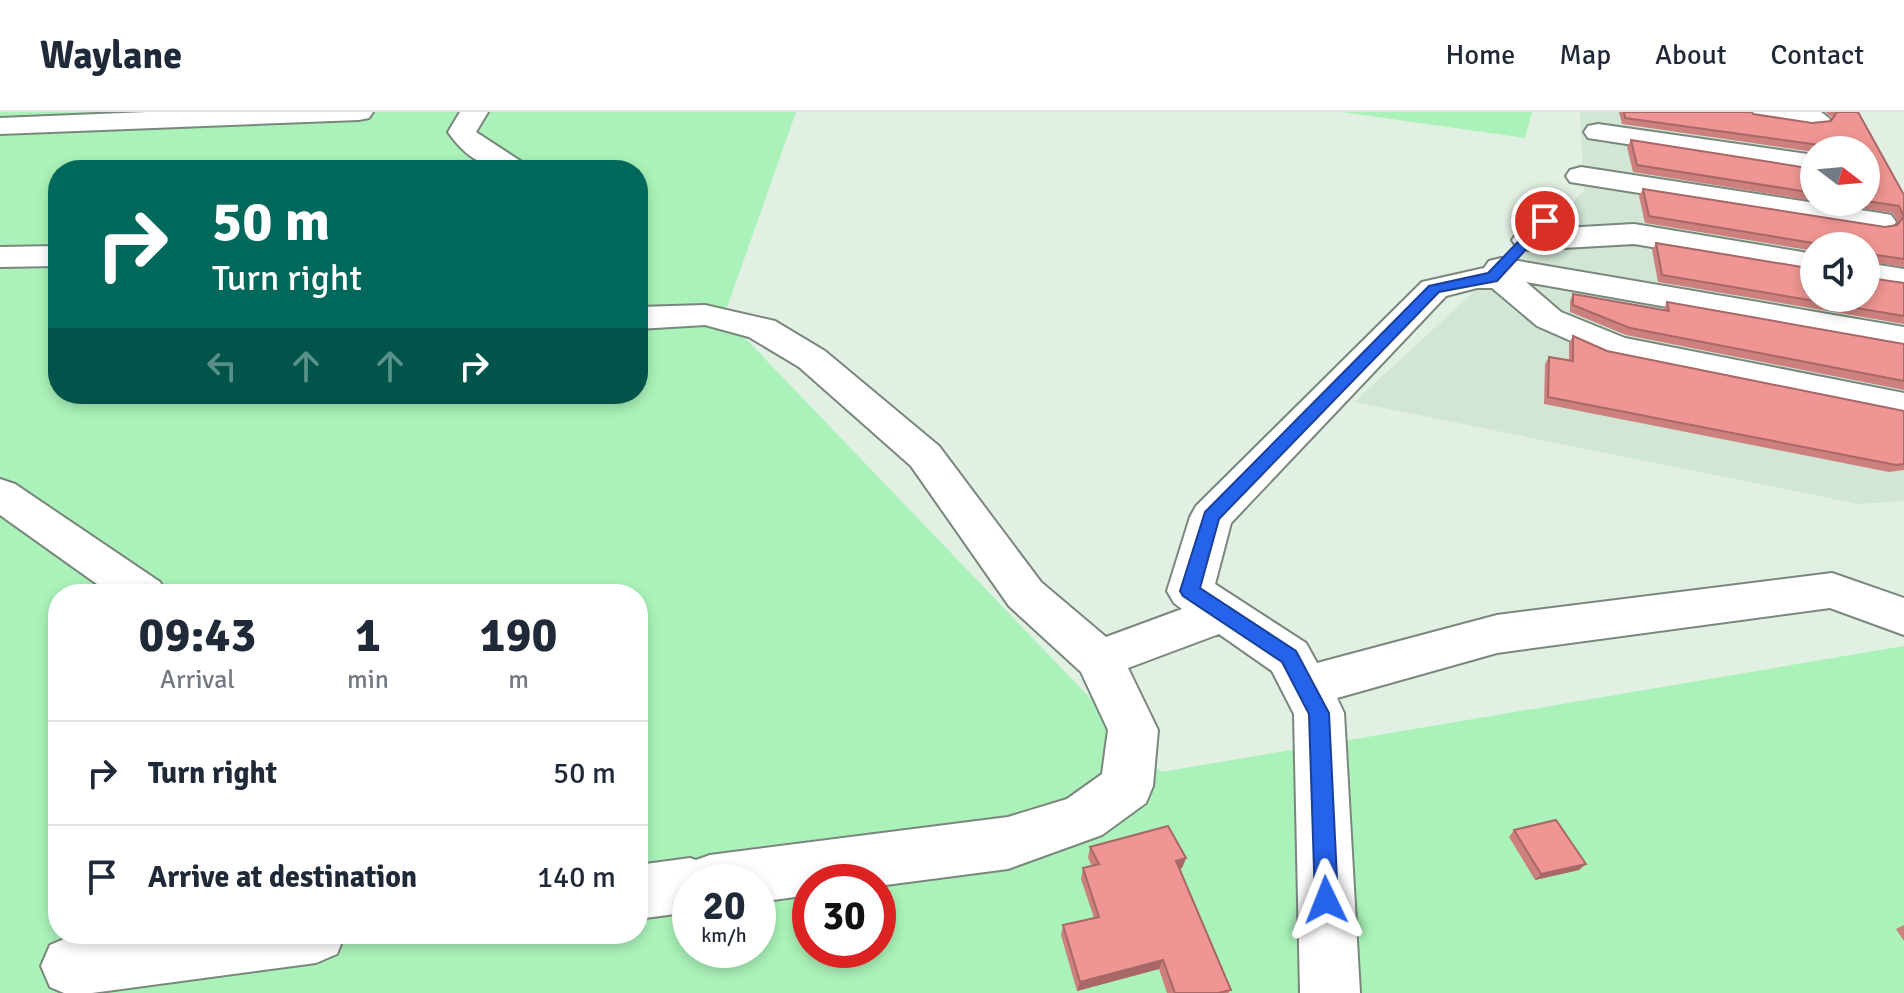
<!DOCTYPE html>
<style>
:root{--surface:#fff;--page:#f2f2f3;--text:#1f2937;--muted:#747a83;--line:#e0e1e3}
body{margin:0;font-family:Signika,sans-serif;background:var(--page);color:var(--text);height:100vh;display:flex;flex-direction:column;font-size:30px;white-space:nowrap}
*{box-sizing:border-box;margin:0}
p{font-size:26px;color:var(--muted)}
.icon{flex:none;width:44px;height:44px;fill:none;stroke:currentColor;stroke-width:2;stroke-linecap:round;stroke-linejoin:round}
.map{position:relative;flex:1;overflow:hidden}
.drawer{position:absolute;left:48px;top:472px;width:600px;height:360px;display:flex;flex-direction:column;background:var(--surface);border-radius:32px;box-shadow:0 4px 12px #0003}
.drawer>*{flex:none}
.hud{position:absolute;left:48px;top:48px;width:600px;height:244px;border-radius:32px;box-shadow:0 4px 12px #0003;background:#00695c;color:#fff;overflow:hidden}
.needle{width:52px;rotate:106deg}
.controls{position:absolute;left:1800px;top:24px;display:grid;gap:16px}
.controls a{display:grid;place-items:center;width:80px;height:80px;border-radius:50%;background:var(--surface);box-shadow:0 4px 12px #0003;font-size:40px}
.speed{position:absolute;left:672px;top:752px;display:flex;gap:16px;font-size:40px;font-weight:700;text-align:center}
.speed>*{display:grid;place-content:center;width:104px;height:104px;border-radius:50%;background:var(--surface);box-shadow:0 4px 12px #0003;line-height:1}
.speed small{font-size:20px;font-weight:400}
.speed .limit{border:12px solid #d22;background:#fff;color:#111}
.pin{position:absolute;display:grid;place-items:center;width:68px;height:68px;color:#fff;margin:-34px;border:4px solid #fff;border-radius:50%;box-shadow:0 2px 8px #0007}
.me{position:absolute;width:88px;margin:-44px;rotate:358deg;stroke-linejoin:round;filter:drop-shadow(0 0 6px #0008)}
.turn{display:flex;align-items:center;gap:28px;height:168px;padding:0 32px;font-size:36px}
.turn .icon{width:104px;height:104px;stroke-width:2.5}
.turn b{display:block;font-size:56px;line-height:68px}
.lanes{display:flex;align-items:center;height:76px;padding:0 32px;background:#0003;justify-content:center;gap:40px;direction:ltr}
.lanes .off{opacity:.35}
.eta{display:flex;justify-content:space-evenly;align-items:center;height:136px;text-align:center}
.eta b{font-size:48px;font-weight:700;line-height:56px}
ul{padding:0;list-style:none}
li{display:flex;align-items:center;gap:24px;height:104px;padding:0 32px;border-top:2px solid var(--line)}
li div{flex:1}
li b{display:block;font-size:30px}
li em{font-style:normal}
header{display:flex;align-items:center;gap:48px;box-sizing:border-box;height:112px;padding:0 40px;background:var(--surface);border-bottom:2px solid var(--line)}
header strong{font-size:38px}
nav{display:flex;gap:44px;margin-inline-start:auto;font-size:28px}
.map>svg:first-child{display:block}
.built{fill:#d1e6d5;fill-rule:evenodd}
.green{fill:#aaf2b9;fill-rule:evenodd}
.lines{fill:none;stroke-linecap:round;stroke-linejoin:round}
.minor-casing{stroke:#79877c;stroke-width:4}
.minor{fill:#fff;fill-rule:evenodd}
.wall{fill:#ce807e}
.shaded-wall{fill:#a76867}
.building{fill:#ef9593;stroke:#a76867;stroke-width:2}
.route{fill:#2563eb;stroke:#184099;stroke-width:2}
</style>
<header>
<strong>Waylane</strong>
<nav><a>Home</a><a>Map</a><a>About</a><a>Contact</a></nav>
</header>
<div class="map">
<svg width="1904" height="881" viewBox="0 0 1904 881">
<rect width="100%" height="100%" fill="#e1f0e3"/>
<path class="built" d="M 1580,0 L 1856,0 L 1904,84 L 1904,389 L 1858,392 L 1354,290 L 1584,79 ZM 1814,38 L 1866,38 L 1866,90 L 1814,90 ZM 1814,134 L 1866,134 L 1866,186 L 1814,186 Z"/>
<path class="green" d="M 0,0 L 796,0 L 724,204 L 1161,660 L 1904,534 L 1904,881 L 0,881 ZM 58,58 L 638,58 L 638,282 L 58,282 ZM 58,482 L 638,482 L 638,822 L 58,822 ZM 690,770 L 758,770 L 758,838 L 690,838 ZM 810,770 L 878,770 L 878,838 L 810,838 Z
M 1342,0 L 1532,0 L 1525,26 Z"/>
<g class="lines">
<g class="minor-casing">
<path id="minor" d="M 147,0 L 373,0 L 369,6 L 359,8 L 0,22 L 0,6 Z
M 460,0 L 488,0 L 476,20 L 525,52 L 530,58 C 492,58 471,53 448,20 Z
M 1746,0 L 1821,0 L 1830,7 L 1826,13 C 1804,18 1772,11 1750,6 Z
M 1598,12 L 1814,43 L 1814,61 L 1588,26 L 1584,20 L 1588,14 Z
M 1581,55 L 1880,101 L 1891,103 L 1896,110 L 1891,117 L 1880,119 L 1570,70 L 1566,64 L 1570,58 Z
M 1634,112 L 1814,142 L 1814,162 L 1634,132 L 1528,138 L 1517,135 L 1512,128 L 1517,121 L 1528,118 Z
M 58,134 L 58,154 L 0,155 L 0,135 Z
M 1501,146 L 1904,215 L 1904,237 L 1526,170 L 1561,200 L 1625,226 L 1904,281 L 1904,305 L 1603,243 L 1537,214 L 1492,176 L 1477,176 L 1446,184 L 1231,411 L 1215,472 L 1306,531 L 1317,551 L 1497,503 L 1832,461 L 1904,486 L 1904,523 L 1830,496 L 1497,541 L 1337,586 L 1344,601 L 1360,881 L 1300,881 L 1294,602 L 1272,559 L 1219,522 L 1128,556 L 1158,618 L 1153,674 L 1146,691 L 1102,723 L 1008,757 L 878,774 L 878,770 L 810,770 L 810,783 L 758,790 L 758,770 L 690,770 L 690,800 L 638,807 L 638,753 L 690,746 L 696,748 L 710,743 L 1008,705 L 1067,687 L 1102,662 L 1108,618 L 1081,560 L 1009,494 L 911,354 L 799,255 L 749,225 L 705,213 L 638,217 L 638,195 L 705,193 L 775,209 L 825,239 L 939,334 L 1041,470 L 1106,525 L 1182,497 L 1174,491 L 1167,479 L 1190,405 L 1196,394 L 1422,170 L 1484,156 L 1489,149 Z
M 1866,151 L 1904,157 L 1904,177 L 1866,171 Z
M 0,367 L 15,372 L 160,470 L 167,482 L 111,482 L 0,403 Z
M 88,822 L 345,822 L 337,842 L 316,851 L 92,881 L 64,881 L 50,875 L 41,854 L 50,833 L 71,824 Z"/>
</g>
<use href="#minor" class="minor"/>
</g>
<path class="wall" d="M 1619,0 L 1752,0 L 1753,2 L 1812,11 L 1831,9 L 1833,6 L 1825,0 L 1858,0 L 1904,83 L 1904,155 L 1869,150 L 1869,166 L 1904,171 L 1904,212 L 1658,170 L 1652,138 L 1656,131 L 1814,186 L 1866,134 L 1814,134 L 1814,139 L 1645,111 L 1639,84 L 1643,77 L 1885,115 L 1897,113 L 1898,111 L 1893,101 L 1822,90 L 1866,90 L 1866,38 L 1814,38 L 1814,40 L 1622,12 Z
M 1631,28 L 1814,57 L 1814,89 L 1633,60 L 1627,35 Z
M 1573,182 L 1663,198 L 1667,190 L 1904,232 L 1904,278 L 1626,223 L 1570,200 L 1570,189 Z
M 1573,224 L 1607,239 L 1904,300 L 1904,358 L 1889,360 L 1544,292 L 1545,252 L 1549,245 L 1569,249 L 1569,231 Z
M 1514,718 L 1579,758 L 1535,768 L 1509,725 Z
M 1090,735 L 1186,746 L 1182,756 L 1179,757 L 1229,881 L 1167,881 L 1159,857 L 1077,879 L 1061,823 L 1063,813 L 1094,806 L 1081,767 L 1083,756 L 1092,754 L 1088,746 Z
M 1904,813 L 1904,829 L 1896,817 Z"/>
<path class="shaded-wall" d="M 1186,746 L 1182,756 L 1172,759 L 1176,749 Z
M 1586,752 L 1579,758 L 1535,768 L 1541,762 Z
M 1163,848 L 1159,857 L 1077,879 L 1080,870 Z"/>
<path class="building" d="M 1624,0 L 1752,0 L 1753,2 L 1812,11 L 1831,9 L 1837,0 L 1858,0 L 1904,83 L 1904,147 L 1869,142 L 1869,166 L 1904,171 L 1904,204 L 1662,163 L 1656,131 L 1814,157 L 1814,186 L 1866,186 L 1866,134 L 1821,134 L 1819,132 L 1649,104 L 1643,77 L 1885,115 L 1897,113 L 1904,105 L 1899,94 L 1866,89 L 1866,38 L 1821,38 L 1819,33 L 1625,6 Z
M 1631,28 L 1814,57 L 1814,81 L 1637,53 Z
M 1573,182 L 1669,199 L 1667,190 L 1904,232 L 1904,269 L 1630,216 L 1573,193 Z
M 1573,224 L 1607,239 L 1904,299 L 1904,352 L 1896,353 L 1548,285 L 1549,245 L 1573,249 Z
M 1556,708 L 1586,752 L 1541,762 L 1514,718 Z
M 1168,714 L 1186,746 L 1176,749 L 1231,878 L 1218,881 L 1175,881 L 1163,848 L 1080,870 L 1063,813 L 1099,805 L 1083,756 L 1099,752 L 1090,735 Z"/>
<path class="route" d="M 1541,106 L 1552,109 L 1497,169 L 1439,180 L 1219,407 L 1200,476 L 1296,539 L 1329,601 L 1338,788 L 1335,796 L 1326,799 L 1318,796 L 1315,788 L 1309,602 L 1282,550 L 1183,484 L 1180,479 L 1205,400 L 1429,174 L 1488,161 Z"/>
</svg>
<div class="controls">
<a><svg class="needle" viewBox="-14 -14 28 28"><path d="M0-13l5 13h-10z" fill="#e53935"/><path d="M0 13l5-13h-10z" fill="#747a83"/></svg></a>
<a><svg class="icon" aria-label="sound" viewBox="0 0 24 24"><path d="M4 9h4l5-4v14l-5-4H4zM17 9q2 3 0 6"/></svg></a>
</div>
<div class="speed"><div>20<small>km/h</small></div><div class="limit">30</div></div>
<div class="pin" style="left:1545px;top:109px;background:#d93025"><svg class="icon" aria-label="arrive" viewBox="0 0 24 24"><path d="M6 21V4h12l-3 4 3 4H6"/></svg></div>
<svg class="me" style="left:1326px;top:788px" viewBox="-20 -20 40 40"><path d="M0-17L14 15 0 8-14 15z" fill="#2563eb" stroke="#fff" stroke-width="4"/></svg>
<div class="hud">
<div class="turn"><svg class="icon" aria-label="right" viewBox="0 0 24 24"><path d="M7 20v-9h11M14 6l5 5-5 5"/></svg><div><b>50 m</b>Turn right</div></div>
<div class="lanes"><svg class="icon off" aria-label="left" viewBox="0 0 24 24"><path d="M17 20v-9H6M10 6l-5 5 5 5"/></svg><svg class="icon off" aria-label="ahead" viewBox="0 0 24 24"><path d="M12 20V5M6 11l6-6 6 6"/></svg><svg class="icon off" aria-label="ahead" viewBox="0 0 24 24"><path d="M12 20V5M6 11l6-6 6 6"/></svg><svg class="icon" aria-label="right" viewBox="0 0 24 24"><path d="M7 20v-9h11M14 6l5 5-5 5"/></svg></div>
</div>
<section class="drawer">
<div class="eta">
<div><b>09:43</b><p>Arrival</p></div>
<div><b>1</b><p>min</p></div>
<div><b>190</b><p>m</p></div>
</div>
<ul>
<li><svg class="icon" aria-label="right" viewBox="0 0 24 24"><path d="M7 20v-9h11M14 6l5 5-5 5"/></svg><div><b>Turn right</b></div><em>50 m</em></li>
<li><svg class="icon" aria-label="arrive" viewBox="0 0 24 24"><path d="M6 21V4h12l-3 4 3 4H6"/></svg><div><b>Arrive at destination</b></div><em>140 m</em></li>
</ul>
</section>
</div>
